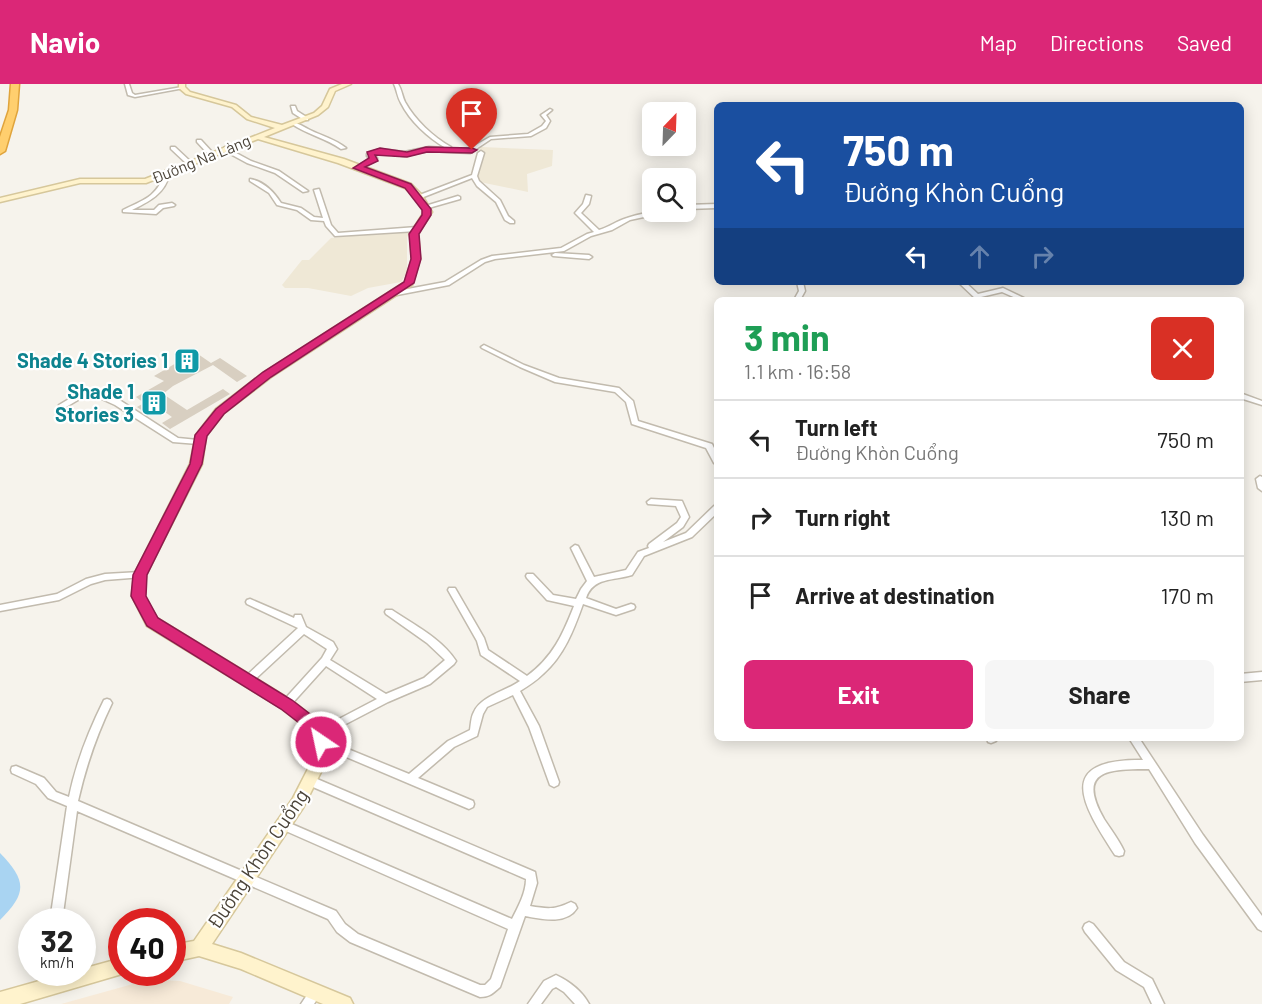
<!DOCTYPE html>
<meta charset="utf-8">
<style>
:root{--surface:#fff;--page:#f6f6f6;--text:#222;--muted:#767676;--line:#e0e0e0;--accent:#db2777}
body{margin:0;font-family:Barlow,sans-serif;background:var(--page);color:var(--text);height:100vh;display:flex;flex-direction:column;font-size:22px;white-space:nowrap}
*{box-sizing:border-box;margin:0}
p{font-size:20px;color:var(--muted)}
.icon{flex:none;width:33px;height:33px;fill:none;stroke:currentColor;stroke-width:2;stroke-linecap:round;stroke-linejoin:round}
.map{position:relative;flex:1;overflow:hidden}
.details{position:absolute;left:714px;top:213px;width:530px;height:444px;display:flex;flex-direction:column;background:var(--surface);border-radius:9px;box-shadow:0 3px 15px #0003}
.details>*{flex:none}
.guide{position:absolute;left:714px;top:18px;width:530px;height:183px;border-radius:9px;box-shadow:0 3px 15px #0003;background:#1a4fa0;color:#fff;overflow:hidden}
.needle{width:39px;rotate:23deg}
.controls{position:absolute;left:642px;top:18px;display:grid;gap:12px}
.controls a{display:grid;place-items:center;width:54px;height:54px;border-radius:9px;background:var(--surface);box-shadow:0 3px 15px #0003;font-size:30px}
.speed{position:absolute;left:18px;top:824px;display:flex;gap:12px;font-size:30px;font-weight:700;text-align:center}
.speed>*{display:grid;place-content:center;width:78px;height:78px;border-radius:50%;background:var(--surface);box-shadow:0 3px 15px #0003;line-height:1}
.speed small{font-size:15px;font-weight:400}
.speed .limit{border:9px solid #d22;background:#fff;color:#111}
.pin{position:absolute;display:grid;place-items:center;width:51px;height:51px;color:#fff;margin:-62px -26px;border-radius:50% 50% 50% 0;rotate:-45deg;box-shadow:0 0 6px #0007}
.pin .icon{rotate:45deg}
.me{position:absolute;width:66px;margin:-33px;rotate:326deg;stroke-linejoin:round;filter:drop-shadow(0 0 4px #0008)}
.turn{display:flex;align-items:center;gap:21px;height:126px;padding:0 30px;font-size:27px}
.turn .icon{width:78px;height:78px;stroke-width:2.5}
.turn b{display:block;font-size:42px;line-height:51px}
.lanes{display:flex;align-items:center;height:57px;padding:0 30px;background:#0003;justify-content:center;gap:30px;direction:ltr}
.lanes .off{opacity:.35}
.round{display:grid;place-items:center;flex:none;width:63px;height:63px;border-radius:9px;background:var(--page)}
.head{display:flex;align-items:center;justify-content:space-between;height:102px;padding:0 30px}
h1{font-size:36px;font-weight:700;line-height:45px;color:#1e9e55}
.button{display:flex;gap:12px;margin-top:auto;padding:12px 30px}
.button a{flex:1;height:69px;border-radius:9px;background:var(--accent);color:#fff;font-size:24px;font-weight:700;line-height:69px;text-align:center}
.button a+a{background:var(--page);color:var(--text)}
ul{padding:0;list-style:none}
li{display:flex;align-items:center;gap:18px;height:78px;padding:0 30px;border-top:2px solid var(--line)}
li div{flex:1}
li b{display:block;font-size:22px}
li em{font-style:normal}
header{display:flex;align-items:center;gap:36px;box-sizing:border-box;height:84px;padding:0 30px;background:var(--accent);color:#fff}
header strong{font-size:28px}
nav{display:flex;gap:33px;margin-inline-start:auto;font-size:21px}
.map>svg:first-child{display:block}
.commercial{fill:#f7ead8}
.education{fill:#efe8d6}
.water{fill:#a9d4f2}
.building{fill:#d8cfc1}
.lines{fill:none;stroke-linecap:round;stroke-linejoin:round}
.street-casing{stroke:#c2bbae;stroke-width:3}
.secondary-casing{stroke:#d6c79b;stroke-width:3}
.highway-casing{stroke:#e0a43c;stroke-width:3}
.street{fill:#fff;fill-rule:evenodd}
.secondary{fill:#fff3cd;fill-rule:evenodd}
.highway{fill:#ffcf6e;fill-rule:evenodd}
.route{fill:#db2777;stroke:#8e194d;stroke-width:1.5}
.labels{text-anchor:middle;stroke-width:4.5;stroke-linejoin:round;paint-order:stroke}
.far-street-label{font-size:16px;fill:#4b4439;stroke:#fff}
.culture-label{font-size:20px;font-weight:bold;fill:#0d838f;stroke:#fff;text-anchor:end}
.street-label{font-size:20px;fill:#4b4439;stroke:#fff}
</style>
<header>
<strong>Navio</strong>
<nav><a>Map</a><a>Directions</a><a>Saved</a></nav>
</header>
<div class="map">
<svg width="1262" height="920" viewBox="0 0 1262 920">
<rect width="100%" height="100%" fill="#f6f3ec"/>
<path class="commercial" d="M 159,896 L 180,897 L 233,913 L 229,920 L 61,920 L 133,900 Z"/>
<path class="education" d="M 481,63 L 553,66 L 552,82 L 527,90 L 528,108 L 475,97 L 476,73 Z
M 412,146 L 407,153 L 407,188 L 401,198 L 368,204 L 351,212 L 308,204 L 285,204 L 282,201 L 302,176 L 309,176 L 331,154 Z"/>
<path class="water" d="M 0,769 C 27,797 27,809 0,836 Z"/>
<path class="building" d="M 195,268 L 211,279 L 220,274 L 247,292 L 237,298 L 213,281 L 173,302 L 163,310 L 187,326 L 223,305 L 230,310 L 170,345 L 162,339 L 172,333 L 158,323 L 147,330 L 137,323 L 144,319 L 136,313 L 164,297 L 154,292 Z"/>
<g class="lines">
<g class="street-casing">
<path id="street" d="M 125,0 L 129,0 L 132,9 L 135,11 L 182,3 L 184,4 L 135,13 L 128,11 Z
M 394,0 L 398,0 C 402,6 402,12 405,18 C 415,36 433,53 451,63 L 451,65 L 469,65 L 490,53 L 528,50 L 542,42 L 546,37 L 541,31 L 550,25 L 552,26 L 546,31 L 550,37 L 546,44 L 531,52 L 491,55 L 470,69 L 429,67 L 404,72 L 380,69 L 373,71 L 377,74 L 377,76 L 359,85 L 355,85 L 355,83 L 371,75 L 367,72 L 367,70 L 380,65 L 404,68 L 429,63 L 446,64 C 428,54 410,37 401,19 C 397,12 397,6 394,0 Z
M 291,22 L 295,22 L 297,27 L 308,34 L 308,36 L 304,36 L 293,29 Z
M 292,38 C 298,39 304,43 310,46 C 322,52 335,55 346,64 L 341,65 C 326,54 308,51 292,40 Z
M 197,56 L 201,56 L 213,69 L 213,71 L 209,71 L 197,58 Z
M 171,63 L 175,63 L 191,78 L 191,80 L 187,80 L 171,65 Z
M 225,63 L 251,77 L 279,87 L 308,107 L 303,108 L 275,89 L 247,79 L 223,66 L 222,65 Z
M 481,67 L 484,69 L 477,92 L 479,97 L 500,116 L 508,132 L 514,137 L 514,139 L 510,139 L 505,136 L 496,118 L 477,102 L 472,94 L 421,114 L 417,114 L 417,112 L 472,91 L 478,69 Z
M 164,90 L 169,91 C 165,110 148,118 132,126 L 154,126 L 159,121 L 172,119 L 175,121 L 174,122 L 163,124 L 156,130 L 123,128 L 123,126 C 143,116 157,113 164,90 Z
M 250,95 C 263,97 274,108 281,119 L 301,124 L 314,133 L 323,134 L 314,106 L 319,105 L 331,141 L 338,149 L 417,143 L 420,145 L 417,147 L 335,152 L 326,142 L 324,137 L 311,136 L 297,126 L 277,121 L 269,109 L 250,97 Z
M 586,111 L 591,112 L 589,120 L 581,129 L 599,146 C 609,143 617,137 627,134 C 639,130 655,127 667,128 L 630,136 L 612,146 L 591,152 L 564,167 L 495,175 L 485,178 L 449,201 L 397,211 L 394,209 L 397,207 L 445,198 L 481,176 L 492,172 L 561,164 L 587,150 L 594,148 L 575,129 L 583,120 Z
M 458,112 L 460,113 L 460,115 L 425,125 L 422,123 Z
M 717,120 L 717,124 L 686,125 L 686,121 Z
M 555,169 L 589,171 L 592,173 L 589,175 L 553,172 L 552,171 Z
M 797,198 L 803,198 L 805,207 L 800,216 L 794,216 L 799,207 Z
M 958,198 L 965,198 L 978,210 L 1003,204 L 1028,216 L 1020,216 L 1002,208 L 981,213 L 984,216 L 977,216 Z
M 484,261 L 524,281 L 559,294 L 619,304 L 633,317 L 638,337 L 712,360 L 717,370 L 717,380 L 714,379 L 706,364 L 632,340 L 626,318 L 615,308 L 555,298 L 520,283 L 482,264 L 481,263 Z
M 94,307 L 121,317 L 178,354 L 198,356 L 202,358 L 198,360 L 173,358 L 115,321 L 93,311 L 83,313 L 66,323 L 60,323 L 59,321 L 79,309 Z
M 1240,309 L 1262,317 L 1262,321 L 1240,314 Z
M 1260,392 L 1262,393 L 1262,407 L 1258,404 L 1256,395 Z
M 651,415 L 682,417 L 689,433 L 683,443 L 663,458 L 686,449 L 714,422 L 717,421 L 717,429 L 692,453 L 644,472 L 632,491 C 613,497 593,493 586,514 L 616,525 L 631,520 L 634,521 L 635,523 L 634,525 L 616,531 L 583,520 C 574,545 564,572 543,590 C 536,597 528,602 520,607 L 539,642 L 559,698 L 558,701 L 554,703 L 550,701 L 529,643 L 513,611 L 487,623 L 483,630 L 477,652 L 454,663 L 418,694 L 473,717 L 474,720 L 473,723 L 469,725 L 318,661 L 316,658 L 318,655 L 321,654 L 409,690 L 448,657 L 470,646 C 471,640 471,633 474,628 C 481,612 506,607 520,597 L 481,571 L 477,557 L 448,506 L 449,504 L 455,504 L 484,554 L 488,566 L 527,592 C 553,573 563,550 574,522 L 547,516 L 527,494 L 526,492 L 527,490 L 533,490 L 553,511 L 576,515 L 581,505 L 587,497 L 571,464 L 575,461 L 578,462 L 594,493 L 626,486 L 638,468 L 649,464 L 648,462 L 649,460 L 677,439 L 681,433 L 676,422 L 648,420 L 647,418 Z
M 140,488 L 143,489 L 144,491 L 143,493 L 105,496 L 91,500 L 59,516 L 0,527 L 0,521 L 57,510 L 86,495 L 105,490 Z
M 250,515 L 294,534 L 295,531 L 301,531 L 306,543 L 333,558 L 337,565 L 330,576 L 386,610 L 424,594 L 445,576 L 427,559 L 386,530 L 385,528 L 386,526 L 392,526 C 414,541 441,554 456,577 L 454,580 L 430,600 L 388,618 L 319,654 L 316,653 L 314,650 L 316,647 L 377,615 L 326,582 L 289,623 L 286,624 L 283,623 L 281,620 L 283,617 L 322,574 L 327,565 L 304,550 L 252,598 L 249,599 L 246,598 L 244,595 L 246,592 L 298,544 L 247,520 L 246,518 L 247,516 Z
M 1262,588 L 1262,596 L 1240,598 L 1240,590 Z
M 107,615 L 110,616 L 112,619 C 96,652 86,682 78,717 L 336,827 L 345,840 L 358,850 L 480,901 L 485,901 L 491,895 L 508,845 L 279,744 L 278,741 L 279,738 L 283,736 L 287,738 L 512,835 C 518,823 526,809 526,795 L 306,700 L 305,697 L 306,694 L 310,692 L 535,788 L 537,799 L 530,822 C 548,825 554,826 571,818 L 575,820 L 577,824 C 567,841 541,835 525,832 L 500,903 C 493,909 490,913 480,913 L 350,858 L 337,848 L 328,835 L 77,727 L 62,837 L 50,837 L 67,722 L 48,714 L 36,700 L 12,689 L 11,686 L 12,683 L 16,682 L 44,694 L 56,708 L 69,713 C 76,679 88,648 104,616 Z
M 987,654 L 998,654 L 996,657 L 991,659 L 988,658 Z
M 1129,654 L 1139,654 L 1203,751 L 1262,832 L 1262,847 L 1258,845 L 1195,759 L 1149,685 C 1108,685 1076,686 1104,735 C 1111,746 1119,756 1124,767 L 1123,771 L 1119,772 L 1115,771 C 1082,720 1054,675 1143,676 Z
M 1089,838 L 1093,840 L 1124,878 L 1152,895 L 1164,920 L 1152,920 L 1144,903 L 1116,886 L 1085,848 L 1083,844 L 1085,840 Z
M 42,888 L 54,888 L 49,907 L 45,909 L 41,907 L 39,903 Z
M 556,891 C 569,897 582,907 589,920 L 575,920 L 564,908 L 556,903 L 552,905 L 541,920 L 528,920 L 544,897 Z
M 315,903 L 319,905 L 321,909 L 314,920 L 301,920 L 311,905 Z"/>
</g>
<g class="secondary-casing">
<path id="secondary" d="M 179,0 L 185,0 L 185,3 L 190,8 L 236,21 L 251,33 L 282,41 L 314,29 L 322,22 L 330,5 L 342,0 L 351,0 L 335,7 L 328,23 L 318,31 L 264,53 L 344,75 L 411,100 L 422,111 L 432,128 L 418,150 L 420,175 L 412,201 L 271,293 L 224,329 L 206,352 L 202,380 L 146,491 L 144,512 L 157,534 L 291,616 L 314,634 L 324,646 L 328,658 L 325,680 L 303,724 L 212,860 L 241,869 L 350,914 L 353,920 L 323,920 L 241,885 L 199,872 L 172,878 L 172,861 L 194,857 L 293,714 L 311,679 L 314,658 L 313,653 L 304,642 L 281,624 L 147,542 L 132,512 L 134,491 L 190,380 L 196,351 L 216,325 L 263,289 L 405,198 L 412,175 L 410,150 L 424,128 L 416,114 L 405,104 L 338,79 L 258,55 L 146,99 L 80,99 L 0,118 L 0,114 L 80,95 L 145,95 L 275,44 L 247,35 L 232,23 L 186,10 L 179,4 Z
M 122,874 L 122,888 L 128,888 L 122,890 L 20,920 L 0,920 L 0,908 L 71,888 L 82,888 L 82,885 Z"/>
</g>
<g class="highway-casing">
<path id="highway" d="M 11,0 L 19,0 L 17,26 L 5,67 L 0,70 L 0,53 L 9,26 Z"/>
</g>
<use href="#street" class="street"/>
<use href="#secondary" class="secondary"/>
<use href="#highway" class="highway"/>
</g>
<path class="route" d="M 426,63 L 472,64 L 477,66 L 472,69 L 427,68 L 407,73 L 375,71 L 378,77 L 365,83 L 411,100 L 431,125 L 431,131 L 419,150 L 421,175 L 414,199 L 271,293 L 224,330 L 207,352 L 202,380 L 147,491 L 146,512 L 158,534 L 292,616 L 314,633 L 325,645 L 329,658 L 327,663 L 315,663 L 312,653 L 303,642 L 281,625 L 147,542 L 131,512 L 133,491 L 190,380 L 195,351 L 216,325 L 263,288 L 404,198 L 411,175 L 409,150 L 422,131 L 422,126 L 405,104 L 353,84 L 369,74 L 367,68 L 380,64 L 407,68 Z"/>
<defs>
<g id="building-square" transform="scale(1.35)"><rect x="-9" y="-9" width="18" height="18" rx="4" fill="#0f9aa8" stroke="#fff"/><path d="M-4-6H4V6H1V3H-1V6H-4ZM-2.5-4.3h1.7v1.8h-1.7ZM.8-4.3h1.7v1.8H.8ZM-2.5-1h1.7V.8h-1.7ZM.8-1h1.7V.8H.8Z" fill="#fff"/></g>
</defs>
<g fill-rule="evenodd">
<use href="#building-square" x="187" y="277"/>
<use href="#building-square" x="154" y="319"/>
</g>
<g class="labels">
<g class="far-street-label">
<text transform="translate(201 75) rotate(-22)" y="6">Đường Na Làng</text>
</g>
<g class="culture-label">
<text x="168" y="284">Shade 4 Stories 1</text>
<text x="134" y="315">Shade 1<tspan x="134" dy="23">Stories 3</tspan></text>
</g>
<g class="street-label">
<text transform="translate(258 775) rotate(-56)" y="7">Đường Khòn Cuổng</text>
</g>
</g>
</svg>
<div class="controls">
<a><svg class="needle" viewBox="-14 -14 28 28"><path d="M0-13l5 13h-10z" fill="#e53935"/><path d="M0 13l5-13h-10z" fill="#767676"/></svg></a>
<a><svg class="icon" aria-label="search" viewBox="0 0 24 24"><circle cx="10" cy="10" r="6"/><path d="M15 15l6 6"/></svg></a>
</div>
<div class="speed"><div>32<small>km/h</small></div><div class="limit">40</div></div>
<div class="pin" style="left:472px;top:66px;background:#d93025"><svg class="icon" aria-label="arrive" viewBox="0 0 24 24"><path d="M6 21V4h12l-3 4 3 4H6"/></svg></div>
<svg class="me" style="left:321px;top:658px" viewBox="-20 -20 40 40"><circle r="17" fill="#db2777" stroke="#fff" stroke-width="3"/><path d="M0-11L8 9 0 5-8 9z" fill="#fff"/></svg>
<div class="guide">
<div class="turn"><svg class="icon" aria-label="left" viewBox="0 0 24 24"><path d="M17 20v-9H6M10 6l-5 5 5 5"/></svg><div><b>750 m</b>Đường Khòn Cuổng</div></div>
<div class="lanes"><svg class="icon" aria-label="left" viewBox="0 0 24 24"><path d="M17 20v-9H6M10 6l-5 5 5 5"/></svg><svg class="icon off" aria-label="ahead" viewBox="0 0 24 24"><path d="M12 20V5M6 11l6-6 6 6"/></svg><svg class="icon off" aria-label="right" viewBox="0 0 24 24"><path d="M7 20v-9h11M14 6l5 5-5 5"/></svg></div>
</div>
<section class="details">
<div class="head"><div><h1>3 min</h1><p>1.1 km · 16:58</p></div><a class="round" style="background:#d93025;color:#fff"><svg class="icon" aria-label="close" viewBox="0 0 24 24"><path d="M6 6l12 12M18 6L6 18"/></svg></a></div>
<ul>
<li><svg class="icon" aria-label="left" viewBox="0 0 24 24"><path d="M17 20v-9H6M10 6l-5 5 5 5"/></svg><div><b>Turn left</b><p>Đường Khòn Cuổng</p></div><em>750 m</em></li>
<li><svg class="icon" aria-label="right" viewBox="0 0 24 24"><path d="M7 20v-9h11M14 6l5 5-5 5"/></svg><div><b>Turn right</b></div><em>130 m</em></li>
<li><svg class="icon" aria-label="arrive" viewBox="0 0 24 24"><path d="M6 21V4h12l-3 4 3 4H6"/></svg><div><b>Arrive at destination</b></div><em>170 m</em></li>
</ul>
<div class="button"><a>Exit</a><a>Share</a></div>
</section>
</div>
